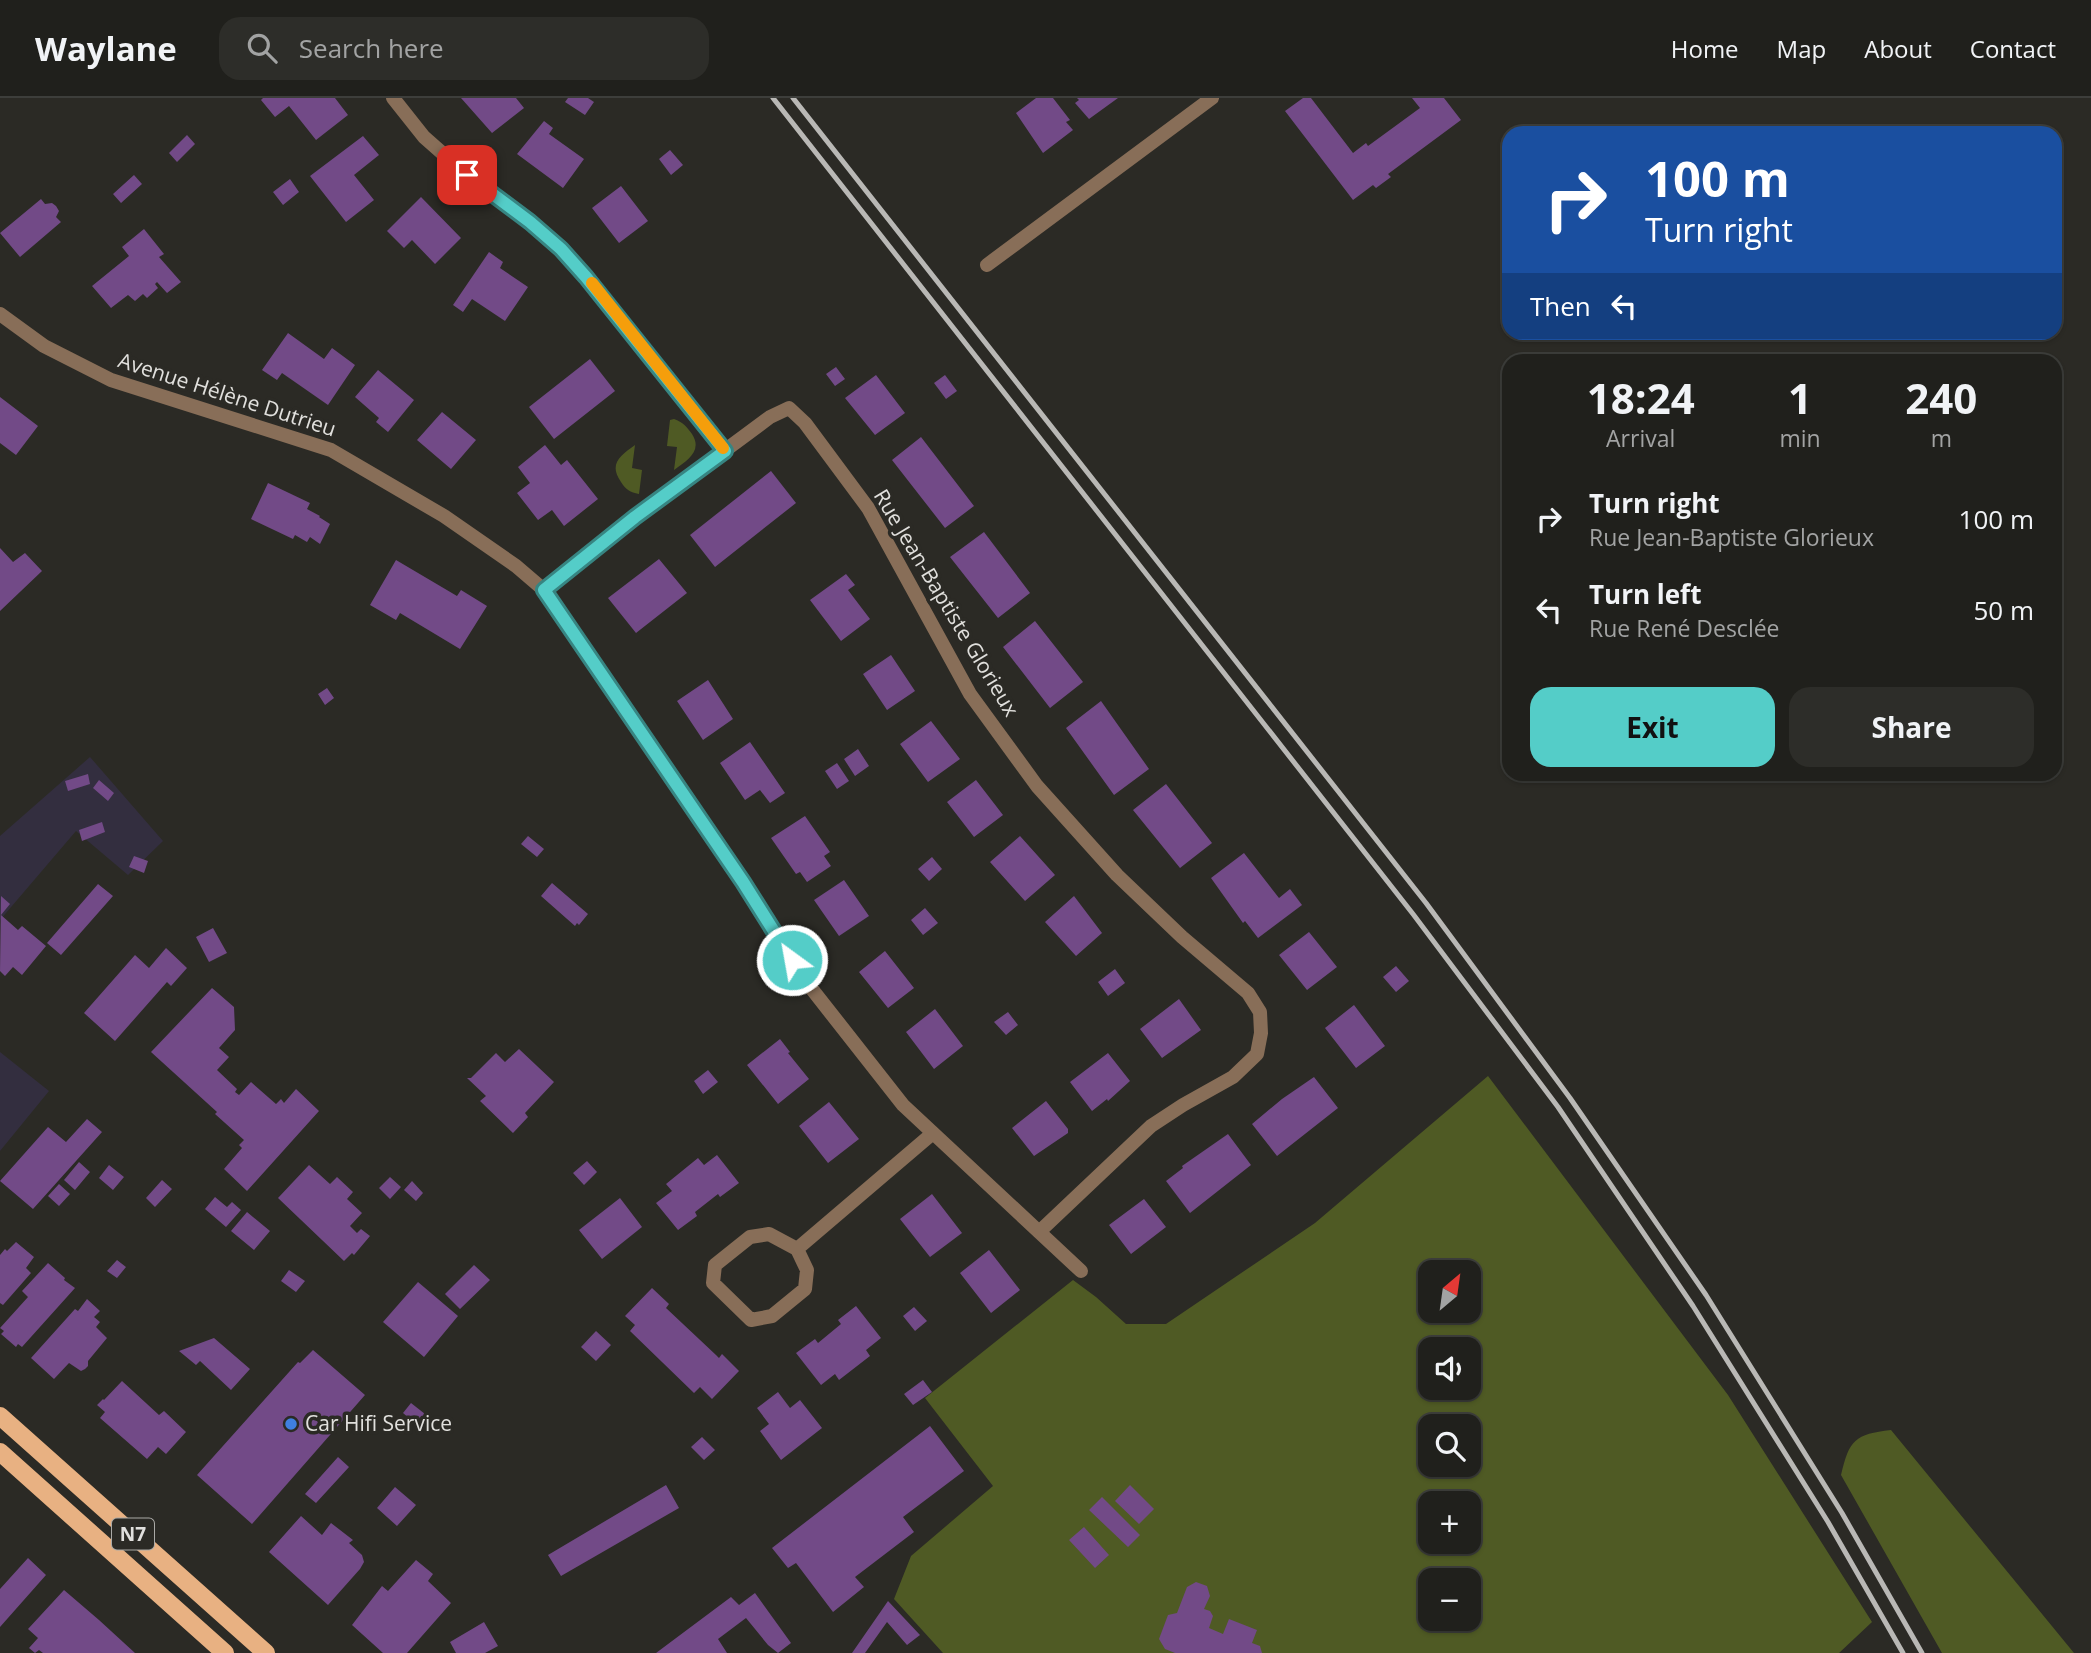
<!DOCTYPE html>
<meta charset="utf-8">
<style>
:root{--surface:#20201c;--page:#2d2d29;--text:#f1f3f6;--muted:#a2a3a3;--line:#3d3e3b;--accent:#54cdc8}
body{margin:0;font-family:"Open Sans",sans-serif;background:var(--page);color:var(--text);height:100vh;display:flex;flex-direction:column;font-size:26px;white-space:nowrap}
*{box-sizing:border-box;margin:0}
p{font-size:23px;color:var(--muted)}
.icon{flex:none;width:38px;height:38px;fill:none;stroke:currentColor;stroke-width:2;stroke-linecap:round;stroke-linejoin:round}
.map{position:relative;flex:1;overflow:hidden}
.sheet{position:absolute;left:1502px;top:256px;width:560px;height:427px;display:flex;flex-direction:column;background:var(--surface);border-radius:21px;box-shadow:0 2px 5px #0004,0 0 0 2px var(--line)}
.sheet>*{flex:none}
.banner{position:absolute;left:1502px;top:28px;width:560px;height:214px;border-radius:21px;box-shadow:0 2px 5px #0004,0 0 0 2px var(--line);background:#1a4fa0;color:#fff;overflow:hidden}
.needle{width:46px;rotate:29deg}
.buttons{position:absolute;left:1418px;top:1162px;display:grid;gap:14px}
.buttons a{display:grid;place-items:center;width:63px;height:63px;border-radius:14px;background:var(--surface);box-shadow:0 2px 5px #0004,0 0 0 2px var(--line);font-size:35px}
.pin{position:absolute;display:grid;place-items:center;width:60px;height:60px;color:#fff;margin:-30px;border-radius:14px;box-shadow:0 4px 10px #0006}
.me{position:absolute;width:77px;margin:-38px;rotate:328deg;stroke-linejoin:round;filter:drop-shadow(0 0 5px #0008)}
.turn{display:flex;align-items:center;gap:24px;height:147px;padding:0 28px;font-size:32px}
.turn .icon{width:91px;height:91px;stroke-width:2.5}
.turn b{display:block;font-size:49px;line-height:60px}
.then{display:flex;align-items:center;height:66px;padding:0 28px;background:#0003;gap:14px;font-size:26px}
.eta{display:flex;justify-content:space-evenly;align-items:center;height:119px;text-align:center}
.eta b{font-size:42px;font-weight:700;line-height:49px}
.button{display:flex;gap:14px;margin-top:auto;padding:14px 28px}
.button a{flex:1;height:80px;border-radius:21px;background:var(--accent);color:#111;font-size:28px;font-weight:700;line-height:80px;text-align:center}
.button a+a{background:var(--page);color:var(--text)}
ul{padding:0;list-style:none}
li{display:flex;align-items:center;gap:21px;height:91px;padding:0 28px}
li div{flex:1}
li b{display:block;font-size:26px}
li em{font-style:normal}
header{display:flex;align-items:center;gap:42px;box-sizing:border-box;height:98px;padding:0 35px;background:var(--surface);border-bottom:2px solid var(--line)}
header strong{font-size:33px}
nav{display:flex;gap:38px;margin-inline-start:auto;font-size:24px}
.search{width:490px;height:63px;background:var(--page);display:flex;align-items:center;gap:18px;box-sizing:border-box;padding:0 24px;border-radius:21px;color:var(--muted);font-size:26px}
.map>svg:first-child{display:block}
.commercial{fill:#332e3f}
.green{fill:#4f5a24;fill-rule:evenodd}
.building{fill:#724a87}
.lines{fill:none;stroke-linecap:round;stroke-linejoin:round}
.minor{stroke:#886e58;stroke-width:14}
.primary{stroke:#e8b182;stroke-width:18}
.rail{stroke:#b9b8b5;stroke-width:5}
.route-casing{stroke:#378582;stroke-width:18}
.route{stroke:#54cdc8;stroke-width:12}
.slow{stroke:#f59e0b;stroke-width:12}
.shop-dot{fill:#3f7fe0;stroke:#2b2a25;stroke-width:2.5}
.labels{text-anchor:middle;stroke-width:7;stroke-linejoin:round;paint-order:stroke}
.shield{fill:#2b2a25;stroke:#aaa9a6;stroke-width:2}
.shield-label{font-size:19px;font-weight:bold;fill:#e1e0dd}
.street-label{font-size:21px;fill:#e1e0dd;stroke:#2b2a25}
.poi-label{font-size:21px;fill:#e1e0dd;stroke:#2b2a25;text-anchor:start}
</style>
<header>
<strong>Waylane</strong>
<div class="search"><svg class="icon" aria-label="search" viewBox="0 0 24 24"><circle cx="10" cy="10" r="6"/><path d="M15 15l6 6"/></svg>Search here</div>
<nav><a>Home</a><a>Map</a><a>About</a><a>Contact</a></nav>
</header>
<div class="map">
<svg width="2091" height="1555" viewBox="0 0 2091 1555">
<rect width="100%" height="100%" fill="#2b2a25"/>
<path class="commercial" d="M 90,659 L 163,743 L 128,777 L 76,733 L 0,822 L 0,738 Z
M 0,954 L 49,993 L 0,1053 Z"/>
<path class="green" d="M 674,321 C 683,324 687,329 692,336 C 703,353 687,363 674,372 L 677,349 L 667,348 L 670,322 Z
M 635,347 L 632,370 L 642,372 L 639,396 C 630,394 626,392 621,384 C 608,366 621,357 635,347 Z
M 1488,978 L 1728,1297 L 1872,1524 L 1839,1555 L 943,1555 L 894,1501 L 911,1458 L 993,1388 L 925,1300 L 1073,1182 L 1096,1199 L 1126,1226 L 1166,1226 L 1315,1125 ZM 1430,1174 L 1468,1174 L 1468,1213 L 1430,1213 ZM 1430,1251 L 1468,1251 L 1468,1290 L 1430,1290 ZM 1430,1328 L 1468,1328 L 1468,1367 L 1430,1367 ZM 1430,1405 L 1468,1405 L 1468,1444 L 1430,1444 ZM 1430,1482 L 1468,1482 L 1468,1521 L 1430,1521 Z
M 1891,1332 L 2074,1555 L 1942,1555 L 1841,1377 C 1849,1342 1855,1336 1891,1332 Z"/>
<path class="building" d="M 263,0 L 335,0 L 348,17 L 316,42 L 289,8 L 275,19 L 261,2 Z
M 461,0 L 516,0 L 524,10 L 492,35 Z
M 568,0 L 588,0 L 594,4 L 585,17 L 565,4 Z
M 1036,0 L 1053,0 L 1070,22 L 1066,24 L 1073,32 L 1043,55 L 1016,15 Z
M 1077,0 L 1118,0 L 1089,21 L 1075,5 L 1079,2 Z
M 1303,0 L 1311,0 L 1353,55 L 1366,45 L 1368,48 L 1420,10 L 1412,0 L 1444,0 L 1461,22 L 1388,76 L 1391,79 L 1376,90 L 1373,87 L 1353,102 L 1285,13 Z
M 544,23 L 553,30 L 549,36 L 584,61 L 563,90 L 517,56 Z
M 187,37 L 195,46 L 177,64 L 169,55 Z
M 363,38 L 379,57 L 354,77 L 374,102 L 346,124 L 310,78 Z
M 670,52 L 683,67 L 671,77 L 659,61 Z
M 134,77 L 142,86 L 121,105 L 113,96 Z
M 290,81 L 299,94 L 283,107 L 273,94 Z
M 621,88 L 648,123 L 619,145 L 592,110 Z
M 421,99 L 461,140 L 435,166 L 412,142 L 404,150 L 387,133 Z
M 41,101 L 45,106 L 52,105 L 56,108 L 59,113 L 56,119 L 61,124 L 20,159 L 0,135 Z
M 144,131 L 164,156 L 159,159 L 181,184 L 167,195 L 157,184 L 155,186 L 158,190 L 147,200 L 143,196 L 135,203 L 128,197 L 111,210 L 92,188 L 129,158 L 122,149 Z
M 489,154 L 503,164 L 500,170 L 528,189 L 505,223 L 472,201 L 463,214 L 453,207 Z
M 288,235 L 324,261 L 332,250 L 355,267 L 328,307 L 282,275 L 277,282 L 262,272 Z
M 590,261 L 615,293 L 554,341 L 529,309 Z
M 836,269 L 845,281 L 835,288 L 826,276 Z
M 378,272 L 414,302 L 388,334 L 376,324 L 379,320 L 355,299 Z
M 876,277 L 905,315 L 875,337 L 845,300 Z
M 945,277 L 957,293 L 946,301 L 934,285 Z
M 0,299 L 38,328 L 16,357 L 0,345 Z
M 442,314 L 476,342 L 451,371 L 417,342 Z
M 921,339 L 974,408 L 945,430 L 892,362 Z
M 545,347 L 561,367 L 567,362 L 598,401 L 564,428 L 552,412 L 538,422 L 517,395 L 530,385 L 518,369 Z
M 771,373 L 796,405 L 715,469 L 690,437 Z
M 268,385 L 310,405 L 307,411 L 320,418 L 319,419 L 330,426 L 320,446 L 310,439 L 307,444 L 295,437 L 293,441 L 251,421 Z
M 984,434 L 1030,495 L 998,520 L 950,459 Z
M 0,450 L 13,464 L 25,455 L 42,473 L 0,513 Z
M 659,461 L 687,495 L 636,535 L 608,500 Z
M 396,462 L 457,498 L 461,492 L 487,508 L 460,551 L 400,515 L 396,522 L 370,507 Z
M 846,476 L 855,487 L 848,492 L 870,521 L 841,543 L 810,502 Z
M 1035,523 L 1083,584 L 1050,610 L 1003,549 Z
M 891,557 L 915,593 L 887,612 L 863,576 Z
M 708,582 L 733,621 L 703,642 L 677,603 Z
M 327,590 L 334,600 L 325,607 L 318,596 Z
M 1101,603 L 1149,671 L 1114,697 L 1066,630 Z
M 931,623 L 960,661 L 928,684 L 900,646 Z
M 750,644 L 785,695 L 770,705 L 760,692 L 745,702 L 720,665 Z
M 858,651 L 869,668 L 855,678 L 844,661 Z
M 837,665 L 849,683 L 837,691 L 825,673 Z
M 88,676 L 90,686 L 68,693 L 65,683 Z
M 99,682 L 114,695 L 108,703 L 93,690 Z
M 976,682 L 1003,717 L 974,739 L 947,704 Z
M 1166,686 L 1212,745 L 1180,770 L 1133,712 Z
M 805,718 L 830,754 L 824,758 L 831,768 L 807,784 L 800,774 L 796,776 L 771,740 Z
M 102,724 L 105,734 L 82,743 L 79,732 Z
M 528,738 L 544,751 L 537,759 L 521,746 Z
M 1020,738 L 1055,777 L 1025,803 L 990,764 Z
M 1244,755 L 1279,800 L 1290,791 L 1302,807 L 1258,840 L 1245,823 L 1243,825 L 1211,780 Z
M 134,758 L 148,763 L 144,775 L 129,769 Z
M 932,759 L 942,771 L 929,783 L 918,771 Z
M 844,782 L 869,818 L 839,838 L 814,802 Z
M 552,785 L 588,816 L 579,827 L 577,825 L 575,828 L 541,798 Z
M 98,786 L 113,798 L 61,857 L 47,845 Z
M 1,798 L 10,806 L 1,817 L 18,832 L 22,828 L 46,848 L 22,877 L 13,869 L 5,878 L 0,873 Z
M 1074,798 L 1102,835 L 1076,858 L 1045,824 Z
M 925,810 L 938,825 L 923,837 L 911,822 Z
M 213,830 L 227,855 L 209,864 L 196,839 Z
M 1309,834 L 1337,869 L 1307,892 L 1279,857 Z
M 166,850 L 187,870 L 171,888 L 167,884 L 115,943 L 84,915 L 135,857 L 149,870 Z
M 885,853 L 914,890 L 888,910 L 859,874 Z
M 1396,868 L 1409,883 L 1396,894 L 1383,879 Z
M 1115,871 L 1125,885 L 1108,898 L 1098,884 Z
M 212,890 L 234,909 L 235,932 L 219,950 L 229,959 L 217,972 L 237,991 L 235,994 L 239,997 L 251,984 L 276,1006 L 281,1001 L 284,1005 L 296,991 L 319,1013 L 247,1093 L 224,1071 L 242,1050 L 239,1047 L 244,1042 L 215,1016 L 217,1014 L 151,954 Z
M 1179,901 L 1201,932 L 1162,960 L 1140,931 Z
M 1354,907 L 1385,948 L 1356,970 L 1325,930 Z
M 935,911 L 963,948 L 934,971 L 906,934 Z
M 1008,914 L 1018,927 L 1006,937 L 994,924 Z
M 780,941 L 790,954 L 788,955 L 809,981 L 778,1006 L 747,967 Z
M 519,951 L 554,984 L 525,1015 L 528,1019 L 513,1035 L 480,1003 L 486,998 L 467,980 L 471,980 L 496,955 L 505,964 Z
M 1108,955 L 1130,983 L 1108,1003 L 1107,1001 L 1092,1013 L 1070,984 Z
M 708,972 L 718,984 L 703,996 L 694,983 Z
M 1314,979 L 1338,1010 L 1277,1058 L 1252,1026 L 1282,1001 Z
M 1046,1003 L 1068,1031 L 1068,1035 L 1034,1058 L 1012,1030 Z
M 829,1004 L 859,1041 L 828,1065 L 799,1028 Z
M 87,1021 L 102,1034 L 33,1111 L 0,1083 L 48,1029 L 66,1044 Z
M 1228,1036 L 1251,1067 L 1190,1115 L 1166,1083 L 1183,1070 L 1182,1068 Z
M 717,1057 L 739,1085 L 720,1099 L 718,1096 L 695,1114 L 697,1118 L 678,1132 L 656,1105 L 672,1093 L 666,1086 L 698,1060 L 704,1067 Z
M 587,1063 L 597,1074 L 584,1087 L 573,1075 Z
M 79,1064 L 90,1074 L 75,1092 L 64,1082 Z
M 109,1067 L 124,1079 L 113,1092 L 99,1080 Z
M 309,1067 L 330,1086 L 337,1079 L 353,1094 L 347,1101 L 362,1115 L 350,1128 L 357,1135 L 361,1131 L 370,1138 L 354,1157 L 352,1155 L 344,1163 L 278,1100 Z
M 390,1079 L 401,1089 L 390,1101 L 379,1090 Z
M 162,1082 L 172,1091 L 155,1109 L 146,1100 Z
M 412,1083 L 423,1095 L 416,1103 L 404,1092 Z
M 59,1086 L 70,1096 L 59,1108 L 48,1098 Z
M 932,1096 L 962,1135 L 930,1159 L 900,1121 Z
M 215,1099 L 227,1109 L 232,1104 L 241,1112 L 226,1129 L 205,1111 Z
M 620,1100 L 642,1129 L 602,1161 L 579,1132 Z
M 1144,1101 L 1166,1129 L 1131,1156 L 1109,1127 Z
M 247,1114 L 270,1133 L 254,1152 L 231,1133 Z
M 16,1144 L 34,1159 L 26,1170 L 31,1175 L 3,1207 L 0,1205 L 0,1157 L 5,1151 L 7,1153 Z
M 989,1152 L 1020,1192 L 991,1215 L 960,1175 Z
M 117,1162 L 126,1169 L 117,1180 L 107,1173 Z
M 48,1165 L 65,1180 L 64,1182 L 75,1190 L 22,1249 L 18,1246 L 16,1249 L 1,1236 L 4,1233 L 0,1230 L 28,1199 L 22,1193 Z
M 474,1167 L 490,1182 L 460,1211 L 445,1196 Z
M 289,1172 L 305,1183 L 296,1194 L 281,1183 Z
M 418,1184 L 458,1218 L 424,1259 L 383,1224 Z
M 652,1190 L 669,1206 L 666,1210 L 716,1257 L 719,1260 L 722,1256 L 739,1273 L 712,1301 L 700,1289 L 694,1295 L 630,1233 L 635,1227 L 625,1218 Z
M 87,1201 L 100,1213 L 94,1219 L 100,1224 L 96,1229 L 107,1240 L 88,1263 L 88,1268 L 85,1271 L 81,1273 L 69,1265 L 54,1281 L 31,1260 L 75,1211 L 78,1213 Z
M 856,1208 L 881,1240 L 866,1252 L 870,1258 L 839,1282 L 835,1276 L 821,1287 L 796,1255 L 815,1241 L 818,1245 L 841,1226 L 838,1222 Z
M 914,1209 L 927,1223 L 915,1233 L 903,1218 Z
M 596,1233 L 611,1247 L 596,1263 L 581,1249 Z
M 214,1240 L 250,1271 L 231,1292 L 200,1263 L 196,1267 L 179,1253 Z
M 313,1252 L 365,1297 L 252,1426 L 197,1377 L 298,1264 L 300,1265 Z
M 923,1282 L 932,1294 L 913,1307 L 904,1296 Z
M 122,1283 L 159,1317 L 164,1313 L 186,1334 L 166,1356 L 158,1349 L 147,1361 L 100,1320 L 105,1314 L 97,1307 L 103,1301 L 104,1302 Z
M 778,1294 L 790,1310 L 800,1302 L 822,1330 L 781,1362 L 760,1333 L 769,1326 L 757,1310 Z
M 411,1305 L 425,1316 L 416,1326 L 403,1315 Z
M 930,1328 L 964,1373 L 903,1419 L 914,1434 L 855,1479 L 864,1489 L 833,1514 L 796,1465 L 788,1470 L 772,1450 Z
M 702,1339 L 715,1352 L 704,1362 L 691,1349 Z
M 338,1359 L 349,1369 L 316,1405 L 305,1396 Z
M 666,1387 L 679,1410 L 561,1478 L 548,1457 Z
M 1130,1387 L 1154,1411 L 1139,1426 L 1115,1403 Z
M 395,1389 L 416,1407 L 397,1428 L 377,1410 Z
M 1102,1399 L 1140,1437 L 1128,1449 L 1089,1412 Z
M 301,1418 L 322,1437 L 331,1425 L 353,1442 L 349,1445 L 362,1457 L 364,1464 L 360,1471 L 328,1507 L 269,1454 Z
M 1084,1429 L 1109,1457 L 1095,1470 L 1069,1442 Z
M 28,1460 L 46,1477 L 0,1529 L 0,1491 Z
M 416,1462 L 433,1476 L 428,1483 L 451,1505 L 407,1555 L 383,1555 L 352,1527 L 382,1488 L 388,1493 Z
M 1196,1484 L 1207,1488 L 1210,1498 L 1204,1511 L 1210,1513 L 1213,1518 L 1209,1530 L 1223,1536 L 1229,1521 L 1257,1532 L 1252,1545 L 1260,1548 L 1262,1555 L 1175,1555 L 1165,1551 L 1159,1541 L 1168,1517 L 1177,1515 L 1187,1489 Z
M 64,1492 L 99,1522 L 135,1555 L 43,1555 L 39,1552 L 35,1555 L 29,1550 L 38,1540 L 28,1531 Z
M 755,1495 L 791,1545 L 778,1555 L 768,1547 L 746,1520 L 718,1541 L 727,1555 L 656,1555 L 731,1499 L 739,1507 Z
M 888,1503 L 920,1537 L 907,1547 L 887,1524 L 865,1555 L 852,1555 Z
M 484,1524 L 498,1548 L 485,1555 L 456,1555 L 450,1544 Z"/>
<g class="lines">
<path class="minor" d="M 393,0 L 424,39 L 467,77 L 530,124 L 561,151 L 586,179 L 725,353
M 987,167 L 1212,0
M 0,216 L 44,248 L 111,282 L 331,352 L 444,418 L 516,468 L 544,492 L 743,784 L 804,881 L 903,1007 L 1081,1173
M 544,492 L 635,419 L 770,319 L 789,310 L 805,325 L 868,410 L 970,596 L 1037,688 L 1117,777 L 1182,839 L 1248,895 L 1260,914 L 1261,935 L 1257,956 L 1233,979 L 1183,1007 L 1151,1028 L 1039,1134
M 797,1151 L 807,1172 L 805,1191 L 772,1218 L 751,1222 L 713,1185 L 715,1167 L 750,1139 L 769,1136 L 797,1151 L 933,1035"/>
<path class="primary" d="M 0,1318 L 266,1555
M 0,1354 L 225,1555"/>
<path class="rail" d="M 773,0 L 1413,816 L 1558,1009 L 1693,1208 L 1828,1424 L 1903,1555
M 793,0 L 1426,805 L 1570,1000 L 1706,1197 L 1842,1415 L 1922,1555"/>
</g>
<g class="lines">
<g class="route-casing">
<path id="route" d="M 467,77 L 530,124 L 561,151 L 586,179 L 725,353 L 635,419 L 544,492 L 743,784 L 792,862"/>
</g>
<use href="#route" class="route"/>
<path class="slow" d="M 592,185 L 723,350"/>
</g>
<circle class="shop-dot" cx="291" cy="1326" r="7"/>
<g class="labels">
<rect class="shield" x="112" y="1420.5" width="42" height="31" rx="5"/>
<g class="shield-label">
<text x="133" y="1443">N7</text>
</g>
<g class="street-label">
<text transform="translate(227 297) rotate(18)" y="7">Avenue Hélène Dutrieu</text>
<text transform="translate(946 505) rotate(59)" y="7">Rue Jean-Baptiste Glorieux</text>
</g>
<g class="poi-label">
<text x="305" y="1333">Car Hifi Service</text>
</g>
</g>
</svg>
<div class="buttons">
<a><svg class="needle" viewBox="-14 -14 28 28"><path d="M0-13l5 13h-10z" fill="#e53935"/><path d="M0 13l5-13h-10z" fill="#a2a3a3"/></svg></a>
<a><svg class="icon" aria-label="sound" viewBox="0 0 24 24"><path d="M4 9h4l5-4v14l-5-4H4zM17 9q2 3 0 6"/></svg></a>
<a><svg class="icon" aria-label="search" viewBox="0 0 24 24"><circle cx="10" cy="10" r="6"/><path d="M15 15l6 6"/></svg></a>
<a>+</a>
<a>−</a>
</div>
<div class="pin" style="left:467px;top:77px;background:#d93025"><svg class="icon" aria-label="arrive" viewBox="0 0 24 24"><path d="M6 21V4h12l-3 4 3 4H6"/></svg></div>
<svg class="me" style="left:792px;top:862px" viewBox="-20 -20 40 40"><circle r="17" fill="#54cdc8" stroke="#fff" stroke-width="3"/><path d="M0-11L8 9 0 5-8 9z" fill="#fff"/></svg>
<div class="banner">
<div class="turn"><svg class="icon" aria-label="right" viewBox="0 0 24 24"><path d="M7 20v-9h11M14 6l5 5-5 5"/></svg><div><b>100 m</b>Turn right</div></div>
<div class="then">Then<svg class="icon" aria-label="left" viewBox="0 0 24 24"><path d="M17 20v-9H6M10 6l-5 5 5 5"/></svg></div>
</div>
<section class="sheet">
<div class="eta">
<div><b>18:24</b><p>Arrival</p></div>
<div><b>1</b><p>min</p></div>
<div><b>240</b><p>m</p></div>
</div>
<ul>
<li><svg class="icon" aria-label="right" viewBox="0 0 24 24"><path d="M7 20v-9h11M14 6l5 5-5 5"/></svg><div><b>Turn right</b><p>Rue Jean-Baptiste Glorieux</p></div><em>100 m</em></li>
<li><svg class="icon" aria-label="left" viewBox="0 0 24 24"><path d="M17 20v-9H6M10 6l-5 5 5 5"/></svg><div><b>Turn left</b><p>Rue René Desclée</p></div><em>50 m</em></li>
</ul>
<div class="button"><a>Exit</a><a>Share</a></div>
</section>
</div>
